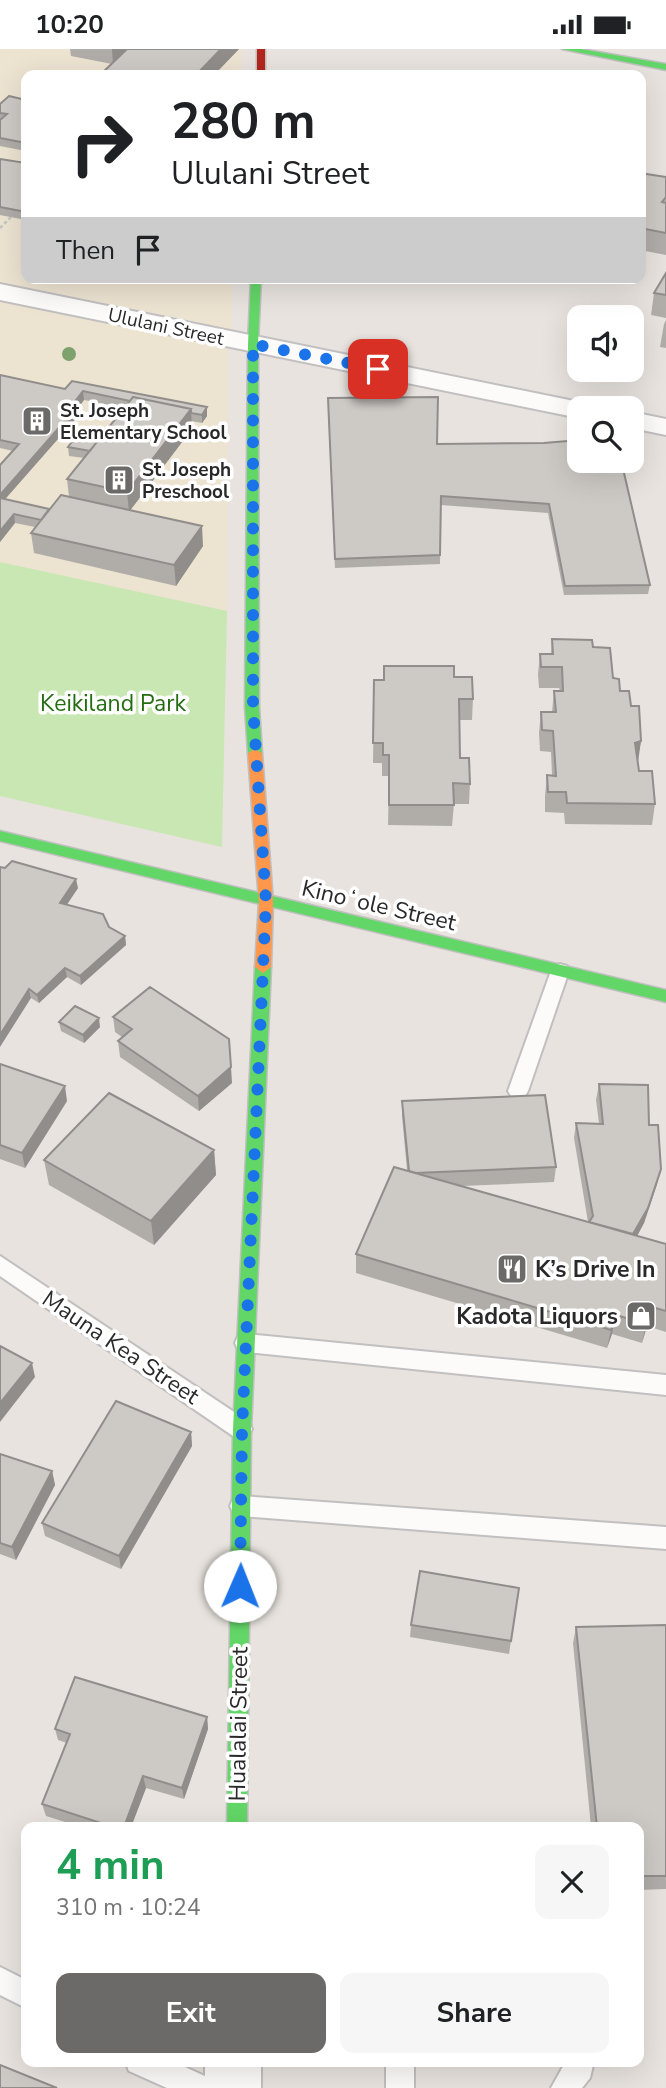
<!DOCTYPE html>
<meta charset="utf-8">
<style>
:root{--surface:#fff;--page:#f6f6f6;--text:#202124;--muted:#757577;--accent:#6c6a68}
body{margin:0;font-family:"Nunito Sans",sans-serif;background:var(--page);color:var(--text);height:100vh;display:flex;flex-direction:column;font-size:26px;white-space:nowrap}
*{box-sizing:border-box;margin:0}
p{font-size:23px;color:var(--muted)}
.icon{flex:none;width:38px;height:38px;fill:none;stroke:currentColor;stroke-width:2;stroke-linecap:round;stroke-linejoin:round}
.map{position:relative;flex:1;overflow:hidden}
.details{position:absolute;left:21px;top:1773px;width:623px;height:245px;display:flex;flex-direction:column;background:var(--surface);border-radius:14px;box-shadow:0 7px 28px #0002}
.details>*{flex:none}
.hud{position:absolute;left:21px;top:21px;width:625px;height:214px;border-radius:14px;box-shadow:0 7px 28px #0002;background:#fff;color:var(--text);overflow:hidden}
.fabs{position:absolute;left:567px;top:256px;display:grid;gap:14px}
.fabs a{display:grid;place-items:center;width:77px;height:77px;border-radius:14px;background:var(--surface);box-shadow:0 7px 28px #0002;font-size:35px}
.pin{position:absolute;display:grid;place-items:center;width:60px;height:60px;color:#fff;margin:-30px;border-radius:14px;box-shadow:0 4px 10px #0006}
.me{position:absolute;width:77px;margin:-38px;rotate:1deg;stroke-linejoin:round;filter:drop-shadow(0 0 5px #0008)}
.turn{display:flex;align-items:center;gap:24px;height:147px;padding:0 35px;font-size:32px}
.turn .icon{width:91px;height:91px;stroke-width:2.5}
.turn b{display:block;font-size:49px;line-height:60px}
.then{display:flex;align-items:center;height:66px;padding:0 35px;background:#0003;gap:14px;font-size:26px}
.round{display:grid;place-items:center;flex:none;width:74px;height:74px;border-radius:14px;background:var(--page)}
.headline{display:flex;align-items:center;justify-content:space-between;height:119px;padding:0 35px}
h1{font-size:42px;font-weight:700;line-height:52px;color:#1e9e55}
.button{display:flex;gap:14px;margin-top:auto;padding:14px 35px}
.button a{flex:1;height:80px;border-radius:14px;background:var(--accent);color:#fff;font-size:28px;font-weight:700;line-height:80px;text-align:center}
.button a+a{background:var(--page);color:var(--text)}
.status{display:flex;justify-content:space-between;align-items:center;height:49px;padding:0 35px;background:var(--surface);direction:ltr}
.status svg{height:19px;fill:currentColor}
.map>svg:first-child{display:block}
.education{fill:#ede3d1}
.green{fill:#c8e7b3}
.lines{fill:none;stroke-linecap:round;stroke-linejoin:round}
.lane-casing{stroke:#c1bfc0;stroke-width:4}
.street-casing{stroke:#c1bfc0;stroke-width:4}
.fast-casing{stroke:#c1bfc0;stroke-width:3}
.slow-casing{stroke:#c1bfc0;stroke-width:3}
.jam-casing{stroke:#c1bfc0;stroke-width:3}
.path{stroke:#c4c4c3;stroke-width:2.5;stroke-dasharray:3.5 2.5;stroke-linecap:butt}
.lane{fill:#fcfbfa;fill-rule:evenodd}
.street{fill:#fcfbfa;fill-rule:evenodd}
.fast{fill:#63d668;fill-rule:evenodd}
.slow{fill:#ff974d;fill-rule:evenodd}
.jam{fill:#b3261e;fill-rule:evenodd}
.tree{fill:#7da26e}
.wall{fill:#b0ada9;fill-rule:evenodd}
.shaded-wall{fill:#908d8a}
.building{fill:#cdc9c5;stroke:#908d8a;stroke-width:2}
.route{stroke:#1a73e8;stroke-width:12;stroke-dasharray:0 21.6}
.labels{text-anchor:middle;stroke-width:7;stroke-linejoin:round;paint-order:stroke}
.far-street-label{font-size:19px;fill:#292929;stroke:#fff}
.far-poi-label{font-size:19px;font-weight:bold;fill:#292929;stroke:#fff;text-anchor:start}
.park-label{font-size:23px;fill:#256d12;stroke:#fff}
.street-label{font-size:23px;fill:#292929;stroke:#fff}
.poi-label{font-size:23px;font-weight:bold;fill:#292929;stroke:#fff;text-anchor:start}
</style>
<div class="status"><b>10:20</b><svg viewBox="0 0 49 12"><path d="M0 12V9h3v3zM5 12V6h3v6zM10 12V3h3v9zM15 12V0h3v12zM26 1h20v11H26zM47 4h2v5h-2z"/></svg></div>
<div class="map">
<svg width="666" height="2039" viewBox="0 0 666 2039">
<rect width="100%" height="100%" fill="#e8e3de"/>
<path class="education" d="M 0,0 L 242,0 L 241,26 L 26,26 L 26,229 L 232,229 L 232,277 L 228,300 L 227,562 L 0,744 Z"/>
<path class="green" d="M 0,513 L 227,562 L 222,798 L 0,747 Z"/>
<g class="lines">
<g class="lane-casing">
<path id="lane" d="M 560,915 L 567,917 L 569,922 L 528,1042 L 525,1047 L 518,1050 L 511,1047 L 508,1042 L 551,922 L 553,917 Z
M 0,1207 L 249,1373 L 252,1380 L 249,1387 L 241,1390 L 233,1387 L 0,1227 Z
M 246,1285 L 666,1326 L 666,1346 L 246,1303 L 238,1301 L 235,1294 L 238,1287 Z
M 241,1447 L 666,1478 L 666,1500 L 241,1467 L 233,1464 L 230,1457 L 233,1450 Z
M 0,1918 L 26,1931 L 26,1959 L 0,1946 Z
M 125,2012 L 172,2012 L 209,2029 L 213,2039 L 167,2039 L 129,2022 Z
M 386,2012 L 414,2012 L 414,2039 L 386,2039 Z
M 566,2012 L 594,2012 L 590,2029 L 582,2039 L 551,2039 Z"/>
</g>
<g class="street-casing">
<path id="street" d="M 0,235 L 579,353 L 589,355 L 591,359 L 579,359 L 579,369 L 0,251 Z
M 632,363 L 666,370 L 666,386 L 632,379 Z
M 205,2012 L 261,2012 L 261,2039 L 205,2039 Z"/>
</g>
<g class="fast-casing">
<path id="fast" d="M 562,0 L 581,0 L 666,15 L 666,21 Z
M 251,229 L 261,229 L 258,295 L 259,658 L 262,704 L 255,708 L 248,704 L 245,658 L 248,295 Z
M 0,782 L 666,941 L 666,953 L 0,792 Z
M 263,912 L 271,918 L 251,1381 L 247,1778 L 227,1778 L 233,1381 L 255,918 Z"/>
</g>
<g class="slow-casing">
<path id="slow" d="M 255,700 L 262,704 L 273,853 L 271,918 L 263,924 L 255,918 L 259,853 L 248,704 Z"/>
</g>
<g class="jam-casing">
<path id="jam" d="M 257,0 L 265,0 L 265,26 L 257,26 Z"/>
</g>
<path class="path" d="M 0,179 L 11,168"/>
<use href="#lane" class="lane"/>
<use href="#street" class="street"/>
<use href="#fast" class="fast"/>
<use href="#slow" class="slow"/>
<use href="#jam" class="jam"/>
</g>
<circle class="tree" cx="69" cy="305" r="7"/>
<path class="wall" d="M 70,0 L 239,0 L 214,26 L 106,21 L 112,15 L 71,7 Z
M 26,51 L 26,102 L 0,97 L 0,55 Z
M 0,110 L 26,114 L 26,171 L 0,166 Z
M 640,124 L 666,128 L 666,206 L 640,201 Z
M 666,224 L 666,269 L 651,266 L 654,244 Z
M 666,271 L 666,299 L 660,298 L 664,275 Z
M 0,326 L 65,340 L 207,358 L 207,367 L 202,374 L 191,372 L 192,380 L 130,461 L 203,497 L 176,537 L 34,504 L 31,484 L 35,478 L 15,474 L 0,493 L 0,416 L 13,402 L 0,399 ZM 84,351 L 125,359 L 103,385 L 68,398 L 69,407 L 84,409 L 67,430 L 69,448 L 49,460 L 5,450 L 79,366 L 78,359 Z
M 328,358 L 437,395 L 544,394 L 650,536 L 648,545 L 564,546 L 548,464 L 441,456 L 440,515 L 335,519 Z
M 552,590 L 593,598 L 631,657 L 641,692 L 637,713 L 639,722 L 655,755 L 652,776 L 565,775 L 564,764 L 545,763 L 545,747 L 547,726 L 552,726 L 551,703 L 540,702 L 539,684 L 541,663 L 552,663 L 554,642 L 560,642 L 559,639 L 539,639 L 538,625 L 540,605 L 551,605 Z
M 454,628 L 473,650 L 472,671 L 460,671 L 460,709 L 470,735 L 469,755 L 454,755 L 452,777 L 388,776 L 389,727 L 382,727 L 382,714 L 373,714 L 374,652 Z
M 0,818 L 78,839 L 67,855 L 125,887 L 126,896 L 81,936 L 67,928 L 39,954 L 31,949 Z
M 113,968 L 232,1034 L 199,1062 L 120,1008 L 118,992 L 122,988 L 115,983 Z
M 59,973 L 100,978 L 84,994 L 61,982 Z
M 0,1015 L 67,1052 L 25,1119 L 0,1110 Z
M 599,1035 L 649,1076 L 657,1135 L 644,1174 L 637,1187 L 666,1195 L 666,1283 L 647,1277 L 642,1294 L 612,1285 L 607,1299 L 356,1224 L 356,1205 L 407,1121 L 402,1067 L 402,1052 L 556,1118 L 554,1133 L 462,1137 L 588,1173 L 574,1089 L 576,1074 L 599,1074 L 596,1051 Z
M 214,1101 L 216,1126 L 154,1196 L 49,1136 L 44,1111 Z
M 191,1383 L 192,1397 L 121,1520 L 45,1487 L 42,1474 Z
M 0,1405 L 52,1422 L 55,1436 L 16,1511 L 0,1505 Z
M 519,1539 L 509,1605 L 410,1588 L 411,1576 Z
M 666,1576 L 666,1840 L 639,1841 L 639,1778 L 591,1778 L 573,1594 L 576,1578 Z
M 207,1668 L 208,1680 L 184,1750 L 146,1739 L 131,1778 L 81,1778 L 46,1767 L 42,1755 L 67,1694 L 58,1691 L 55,1680 Z"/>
<path class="shaded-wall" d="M 112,0 L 129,0 L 113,16 Z
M 221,0 L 239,0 L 214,26 L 196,26 Z
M 83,342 L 84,351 L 78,359 L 79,366 L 0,456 L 0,446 Z
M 207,358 L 207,367 L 202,374 L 202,366 Z
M 191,360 L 192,380 L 129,463 L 127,443 Z
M 14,465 L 15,474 L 0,493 L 0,482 Z
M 202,477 L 203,497 L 176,537 L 174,516 Z
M 641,692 L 638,713 L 632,715 L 635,694 Z
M 76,830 L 78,839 L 62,863 L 60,854 Z
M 125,887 L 126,896 L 81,936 L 80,927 Z
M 65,919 L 67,928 L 39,954 L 37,946 Z
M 29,940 L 31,949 L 0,998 L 0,986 Z
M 99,969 L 100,978 L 84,994 L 83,986 Z
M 231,1018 L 232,1034 L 199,1062 L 198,1047 Z
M 65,1037 L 67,1052 L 25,1119 L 22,1104 Z
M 214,1101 L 216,1126 L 154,1196 L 151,1172 Z
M 661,1120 L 657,1135 L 644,1174 L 628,1204 L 631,1190 Z
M 652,1258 L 647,1277 L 642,1294 L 646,1275 Z
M 616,1266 L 612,1285 L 607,1299 L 611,1281 Z
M 32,1314 L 35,1328 L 0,1373 L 0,1354 Z
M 191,1383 L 192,1397 L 121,1520 L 119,1507 Z
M 52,1422 L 55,1436 L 16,1511 L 12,1498 Z
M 207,1668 L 208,1680 L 184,1750 L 182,1739 Z
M 143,1727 L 146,1739 L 131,1778 L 124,1778 Z"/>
<path class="building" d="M 127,0 L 221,0 L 196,26 L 100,26 Z
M 9,47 L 26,51 L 26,94 L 0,89 L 0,71 L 7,65 L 0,64 L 0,55 Z
M 0,110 L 26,114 L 26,163 L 0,158 Z
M 640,124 L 666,128 L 666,148 L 662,153 L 666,154 L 666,184 L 640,179 Z
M 666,224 L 666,246 L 654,244 Z
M 0,326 L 65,340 L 72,332 L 207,358 L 202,366 L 191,364 L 191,360 L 133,348 L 130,352 L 83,342 L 72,356 L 78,357 L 0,446 L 0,416 L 19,395 L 0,391 Z
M 133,348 L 191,360 L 127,443 L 67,430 Z
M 438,348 L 437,395 L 544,394 L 579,391 L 579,411 L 621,411 L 650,536 L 565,537 L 549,455 L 441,447 L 440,506 L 335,510 L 328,349 Z
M 81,381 L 103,385 L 90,402 L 68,398 Z
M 61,446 L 202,477 L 174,516 L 31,484 Z
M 0,449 L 49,460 L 41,471 L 14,465 L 0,482 Z
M 552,590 L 592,591 L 593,598 L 610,599 L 613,629 L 619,630 L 620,642 L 629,642 L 631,657 L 639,657 L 641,692 L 635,694 L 639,722 L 652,722 L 655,755 L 567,754 L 566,743 L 548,743 L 547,726 L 556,727 L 553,682 L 542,681 L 541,663 L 556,663 L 554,642 L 563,642 L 562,618 L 541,618 L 540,605 L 553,605 Z
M 384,617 L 454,617 L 454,628 L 472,628 L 473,650 L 459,650 L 460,709 L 469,709 L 470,735 L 453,734 L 454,756 L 389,756 L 389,706 L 383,706 L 383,694 L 373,694 L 374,631 L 384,631 Z
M 12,812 L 76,830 L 60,854 L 103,865 L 109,878 L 125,887 L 80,927 L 65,919 L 37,946 L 29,940 L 0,986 L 0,818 L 5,819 Z
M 150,938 L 229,990 L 231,1018 L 198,1047 L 118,992 L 132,980 L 113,968 Z
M 75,957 L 99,969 L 83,986 L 59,973 Z
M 0,1015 L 65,1037 L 22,1104 L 0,1096 Z
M 599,1035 L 648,1036 L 649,1076 L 658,1076 L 661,1120 L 648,1159 L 633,1185 L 589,1173 L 593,1167 L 576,1074 L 603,1075 Z
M 109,1044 L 214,1101 L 151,1172 L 44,1111 Z
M 545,1046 L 556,1118 L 416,1124 L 409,1122 L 402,1052 Z
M 394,1118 L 666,1195 L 666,1262 L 652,1258 L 646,1275 L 616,1266 L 611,1281 L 356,1205 Z
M 0,1297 L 32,1314 L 0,1354 Z
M 116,1352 L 191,1383 L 119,1507 L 42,1474 Z
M 0,1405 L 52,1422 L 12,1498 L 0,1494 Z
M 420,1522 L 519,1539 L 511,1592 L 411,1576 Z
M 666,1576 L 666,1827 L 639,1827 L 639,1778 L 597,1778 L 576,1578 Z
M 75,1628 L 207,1668 L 182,1739 L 143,1727 L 124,1778 L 113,1778 L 42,1755 L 70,1685 L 55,1680 Z
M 0,2016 L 57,2039 L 0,2039 Z"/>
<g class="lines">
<path class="route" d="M 240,1537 L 242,1381 L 266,853 L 253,658 L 253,295 L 378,320"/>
</g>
<defs>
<g id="building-square" transform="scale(1.575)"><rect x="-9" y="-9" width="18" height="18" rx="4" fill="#6c6a68" stroke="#fff"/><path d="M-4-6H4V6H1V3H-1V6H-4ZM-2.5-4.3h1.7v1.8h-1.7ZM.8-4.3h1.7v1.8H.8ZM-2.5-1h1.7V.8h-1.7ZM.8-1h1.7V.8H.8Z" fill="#fff"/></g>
<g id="restaurant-square" transform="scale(1.575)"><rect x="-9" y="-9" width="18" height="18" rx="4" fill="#6c6a68" stroke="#fff"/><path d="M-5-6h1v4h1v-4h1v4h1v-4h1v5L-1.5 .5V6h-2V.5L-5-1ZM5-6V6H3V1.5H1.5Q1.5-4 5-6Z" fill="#fff"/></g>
<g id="shop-square" transform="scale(1.575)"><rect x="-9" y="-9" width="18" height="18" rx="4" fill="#6c6a68" stroke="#fff"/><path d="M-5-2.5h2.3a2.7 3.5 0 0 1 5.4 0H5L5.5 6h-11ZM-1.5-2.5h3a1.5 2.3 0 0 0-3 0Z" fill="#fff"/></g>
</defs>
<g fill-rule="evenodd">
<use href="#building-square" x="37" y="372"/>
<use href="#building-square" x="119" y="431"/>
<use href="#restaurant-square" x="512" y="1220"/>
<use href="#shop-square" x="641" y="1267"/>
</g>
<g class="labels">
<g class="far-street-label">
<text transform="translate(166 277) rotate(12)" y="7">Ululani Street</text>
</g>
<g class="far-poi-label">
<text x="60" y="368">St. Joseph<tspan x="60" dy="22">Elementary School</tspan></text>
<text x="142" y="427">St. Joseph<tspan x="142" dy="22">Preschool</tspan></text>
</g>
<g class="park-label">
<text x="113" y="662">Keikiland Park</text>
</g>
<g class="street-label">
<text transform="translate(379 856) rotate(13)" y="8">Kinoʻole Street</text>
<text transform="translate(121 1298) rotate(34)" y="8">Mauna Kea Street</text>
<text transform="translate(238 1675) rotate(-89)" y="8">Hualalai Street</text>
</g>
<g class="poi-label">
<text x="535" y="1228">K’s Drive In</text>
<text x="618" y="1275" text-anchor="end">Kadota Liquors</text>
</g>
</g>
</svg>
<div class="fabs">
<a><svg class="icon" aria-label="sound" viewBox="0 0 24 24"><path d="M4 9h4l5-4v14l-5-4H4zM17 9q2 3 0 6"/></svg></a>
<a><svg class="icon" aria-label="search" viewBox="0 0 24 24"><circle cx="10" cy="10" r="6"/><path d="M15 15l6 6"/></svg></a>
</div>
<div class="pin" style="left:378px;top:320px;background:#d93025"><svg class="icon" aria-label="arrive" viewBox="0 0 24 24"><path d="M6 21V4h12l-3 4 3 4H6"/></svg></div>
<svg class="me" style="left:240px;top:1537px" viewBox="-20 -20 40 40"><circle r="19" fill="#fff"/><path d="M0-13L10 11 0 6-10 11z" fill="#1a73e8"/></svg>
<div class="hud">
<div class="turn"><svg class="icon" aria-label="right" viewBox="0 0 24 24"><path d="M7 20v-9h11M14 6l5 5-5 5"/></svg><div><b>280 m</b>Ululani Street</div></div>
<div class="then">Then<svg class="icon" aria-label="arrive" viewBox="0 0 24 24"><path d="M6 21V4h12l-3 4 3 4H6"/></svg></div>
</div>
<section class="details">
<div class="headline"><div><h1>4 min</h1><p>310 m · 10:24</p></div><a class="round"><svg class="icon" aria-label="close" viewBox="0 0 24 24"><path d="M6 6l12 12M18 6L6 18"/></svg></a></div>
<div class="button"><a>Exit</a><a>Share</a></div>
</section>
</div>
